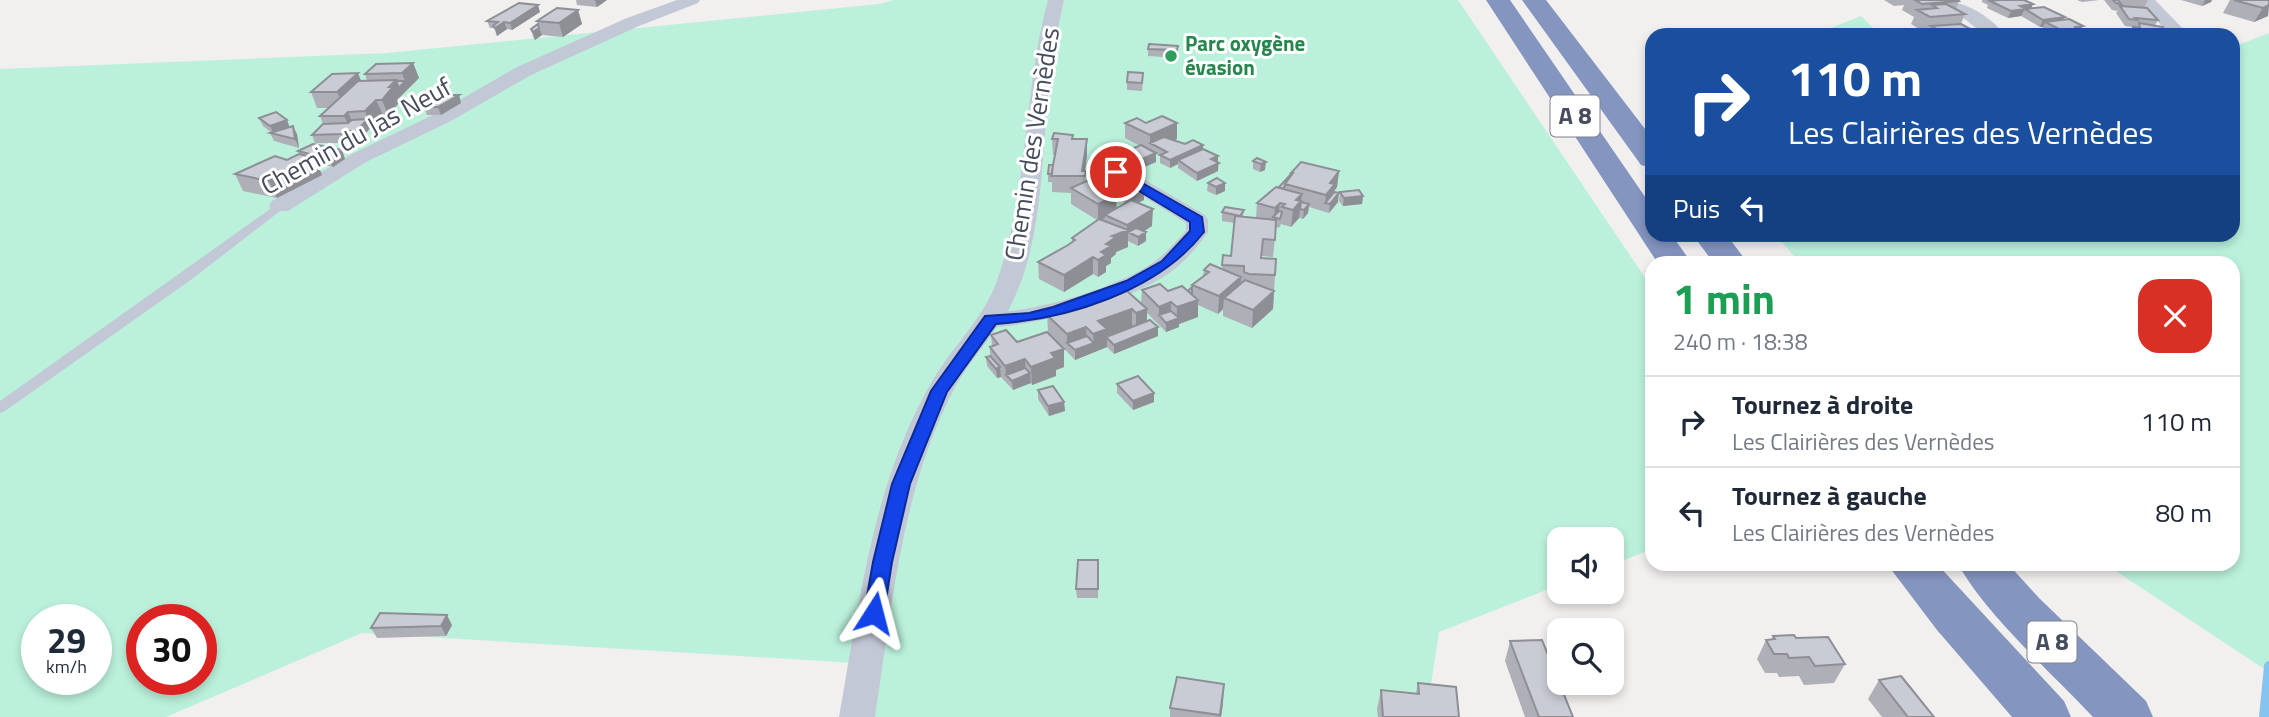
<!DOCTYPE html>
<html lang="fr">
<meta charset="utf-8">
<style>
:root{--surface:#fff;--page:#f2f2f3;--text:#1f2937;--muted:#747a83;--line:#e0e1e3}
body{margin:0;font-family:"Titillium Web",sans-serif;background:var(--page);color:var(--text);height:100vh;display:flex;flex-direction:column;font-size:26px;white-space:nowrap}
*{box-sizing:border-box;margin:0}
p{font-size:23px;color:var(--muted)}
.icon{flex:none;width:38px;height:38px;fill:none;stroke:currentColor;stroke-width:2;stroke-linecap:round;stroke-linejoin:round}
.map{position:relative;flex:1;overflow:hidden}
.sheet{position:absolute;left:1645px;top:256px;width:595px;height:315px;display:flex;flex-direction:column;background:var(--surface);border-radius:21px;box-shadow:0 4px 10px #0003}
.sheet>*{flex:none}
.hud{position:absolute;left:1645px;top:28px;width:595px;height:214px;border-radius:21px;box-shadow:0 4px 10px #0003;background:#1a4fa0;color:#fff;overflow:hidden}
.controls{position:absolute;left:1547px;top:527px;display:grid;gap:14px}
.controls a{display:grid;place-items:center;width:77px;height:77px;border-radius:14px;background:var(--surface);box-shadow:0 4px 10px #0003;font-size:35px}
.speed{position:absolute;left:21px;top:604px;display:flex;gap:14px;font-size:35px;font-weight:700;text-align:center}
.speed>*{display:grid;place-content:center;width:91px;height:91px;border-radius:50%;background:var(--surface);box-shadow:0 4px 10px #0003;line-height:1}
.speed small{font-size:18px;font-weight:400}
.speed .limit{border:10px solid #d22;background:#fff;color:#111}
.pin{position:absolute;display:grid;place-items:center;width:60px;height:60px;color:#fff;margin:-30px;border:4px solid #fff;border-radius:50%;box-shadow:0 2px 7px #0007}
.me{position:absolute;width:77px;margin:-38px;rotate:9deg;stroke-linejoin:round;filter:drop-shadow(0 0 5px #0008)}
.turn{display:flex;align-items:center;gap:24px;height:147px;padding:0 28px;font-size:32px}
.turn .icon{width:91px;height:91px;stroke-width:2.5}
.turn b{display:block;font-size:49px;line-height:60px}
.then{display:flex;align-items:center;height:66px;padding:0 28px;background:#0003;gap:14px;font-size:26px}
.round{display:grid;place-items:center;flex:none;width:74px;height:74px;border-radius:21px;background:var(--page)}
.head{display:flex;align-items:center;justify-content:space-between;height:119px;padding:0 28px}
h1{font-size:42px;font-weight:700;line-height:52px;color:#1e9e55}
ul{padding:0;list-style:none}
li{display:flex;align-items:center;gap:21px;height:91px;padding:0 28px;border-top:2px solid var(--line)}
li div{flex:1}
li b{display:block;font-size:26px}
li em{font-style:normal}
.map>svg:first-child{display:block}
.green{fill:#bbf1db;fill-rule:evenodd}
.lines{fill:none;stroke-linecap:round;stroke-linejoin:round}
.stream{stroke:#86c4f0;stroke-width:10}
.service{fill:#c2c8d5;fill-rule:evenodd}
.minor{fill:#c2c8d5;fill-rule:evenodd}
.motorway{fill:#8495c0;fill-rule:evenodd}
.wall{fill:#aeafb7}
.shaded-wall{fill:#8d8f95}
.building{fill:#caccd5;stroke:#8d8f95;stroke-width:2}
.route{fill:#1143e9;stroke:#0b2c97;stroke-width:2}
.leisure-dot{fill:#2e9e5b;stroke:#fff;stroke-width:2.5}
.labels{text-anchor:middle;stroke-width:6;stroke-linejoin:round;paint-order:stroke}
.far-leisure-label{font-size:21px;font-weight:bold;fill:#27864d;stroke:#fff;text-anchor:start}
.shield{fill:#fff;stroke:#7e828e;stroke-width:2}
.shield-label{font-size:24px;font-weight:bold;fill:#464d5d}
.street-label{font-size:26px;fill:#464d5d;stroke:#fff}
</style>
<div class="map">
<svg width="2269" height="717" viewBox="0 0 2269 717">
<rect width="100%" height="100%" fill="#f2efef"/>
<path class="green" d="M 893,0 L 1458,0 L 1652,288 L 1652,549 L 1612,565 L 1612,539 L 1559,539 L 1559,585 L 1439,632 L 1426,717 L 862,717 L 871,664 L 362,633 L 166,717 L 0,717 L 0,69 L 387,53 L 879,4 ZM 37,620 L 96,620 L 96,679 L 37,679 ZM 142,620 L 201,620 L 201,679 L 142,679 Z
M 1861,16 L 1880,35 L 1813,35 Z
M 2269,33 L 2269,672 L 2105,564 L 2233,564 L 2233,262 L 1799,262 L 1776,235 L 2233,234 L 2233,47 Z"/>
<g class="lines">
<path class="stream" d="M 2264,717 L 2269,666"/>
<path class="service" d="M 280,202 L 286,206 L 284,208 L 192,279 L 5,411 L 0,413 L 0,401 Z"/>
<path class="minor" d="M 677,0 L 700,0 L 698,3 L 639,26 L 531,75 L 451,121 L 366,162 L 288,211 L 272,211 L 269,206 L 272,201 L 352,154 L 437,113 L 517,67 L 627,18 Z
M 1048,0 L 1064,0 C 1056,35 1050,70 1047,106 C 1041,175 1041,249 1008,311 C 1048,308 1128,284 1159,258 C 1169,250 1177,240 1186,231 L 1186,223 L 1109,175 L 1105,171 L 1109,167 L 1123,167 L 1205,215 L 1208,220 L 1208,232 C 1200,244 1187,259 1176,268 C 1139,299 1045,323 997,327 C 982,349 964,369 952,393 C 901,493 892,607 875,717 L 839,717 C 857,617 869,513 912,420 C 922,399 932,379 946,360 C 965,334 986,311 997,281 C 1029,190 1023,92 1048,0 Z
M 1935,0 C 1963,0 1987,13 2005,35 L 1985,35 L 1961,16 Z
M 2138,0 L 2155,0 L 2189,35 L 2170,35 Z"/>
<path class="motorway" d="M 1486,0 L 1510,0 L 1652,207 L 1652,234 L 1671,234 L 1691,262 L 1657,262 Z
M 1522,0 L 1546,0 L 1652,138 L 1652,168 L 1641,165 Z
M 1692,234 L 1726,234 L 1747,262 L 1713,262 Z
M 1887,564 L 1937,564 L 2064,701 L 2071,717 L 2012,717 L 1937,630 Z
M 1958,564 L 2008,564 L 2039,598 L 2146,701 L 2153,717 L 2093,717 C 2052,673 1986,615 1958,564 Z"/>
</g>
<path class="wall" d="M 576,0 L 607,0 L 597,7 L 577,5 Z
M 1884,0 L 1958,0 L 1959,1 L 1956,9 L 1965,14 L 1961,24 L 1974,31 L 1972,35 L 1930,35 L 1928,33 L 1928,31 L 1924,32 L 1911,24 L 1914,17 L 1902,10 L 1904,5 L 1894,6 Z
M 1982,0 L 2024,0 L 2031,9 L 2083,26 L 2079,33 L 2077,33 L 2076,35 L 2052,35 L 2041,30 L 2043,27 L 2040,27 L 2021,16 L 2008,18 L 1987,8 L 1988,5 L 1982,2 Z
M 2077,0 L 2099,0 L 2082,2 Z
M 2104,0 L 2148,0 L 2144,8 L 2158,20 L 2155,25 L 2164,35 L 2129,35 L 2133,27 L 2125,26 L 2116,13 L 2119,9 L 2117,11 L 2112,10 Z
M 2181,0 L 2212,0 L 2211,2 L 2202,6 Z
M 2230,0 L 2269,0 L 2268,16 L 2254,22 L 2223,13 Z
M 578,10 L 582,24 L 563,37 L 542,35 L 535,40 L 533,37 L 531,29 L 538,24 L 537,21 Z
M 540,12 L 512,30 L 507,29 L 497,36 L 494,28 L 490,28 L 487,21 Z
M 1178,46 L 1177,58 L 1148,56 L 1148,49 Z
M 413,63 L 419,78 L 398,99 L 399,103 L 388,115 L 383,115 L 360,139 L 349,139 L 345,143 L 315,143 L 312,135 L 323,124 L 320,116 L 329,108 L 317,108 L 311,92 L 361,81 L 367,81 L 365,74 Z
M 1143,80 L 1142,91 L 1127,90 L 1127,82 Z
M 459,95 L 461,103 L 441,115 L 427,115 L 424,107 L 439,100 Z
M 259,118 L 290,127 L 297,134 L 299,148 L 274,141 L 270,133 L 272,133 L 263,126 Z
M 1125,123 L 1177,139 L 1174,140 L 1185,144 L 1203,145 L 1203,149 L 1219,163 L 1218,171 L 1197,181 L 1178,168 L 1178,164 L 1170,168 L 1160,163 L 1160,156 L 1156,154 L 1156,162 L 1140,169 L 1124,160 L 1124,152 L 1140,146 L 1125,138 Z
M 1052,139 L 1087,139 L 1087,155 L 1085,171 L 1086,182 L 1116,208 L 1125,203 L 1124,202 L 1124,193 L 1144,200 L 1138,203 L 1152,226 L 1144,231 L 1146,241 L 1138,246 L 1128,241 L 1128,247 L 1116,252 L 1116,254 L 1111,258 L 1111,263 L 1106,266 L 1106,272 L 1098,277 L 1093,274 L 1064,292 L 1039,279 L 1038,262 L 1068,245 L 1072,242 L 1072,238 L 1097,220 L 1071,204 L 1071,193 L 1052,192 L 1052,182 L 1048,182 L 1048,174 L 1053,165 L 1055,155 L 1053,155 Z
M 342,150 L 345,159 L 333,167 L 317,163 L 322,175 L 277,198 L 243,191 L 235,174 L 287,160 L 299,154 L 298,151 Z
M 1257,158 L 1265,170 L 1260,172 L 1253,169 L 1253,161 Z
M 1339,171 L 1337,187 L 1334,192 L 1338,202 L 1329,213 L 1309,207 L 1308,213 L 1303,219 L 1299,218 L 1291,227 L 1281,224 L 1279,228 L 1276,227 L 1273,257 L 1262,256 L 1262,258 L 1276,259 L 1273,309 L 1252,328 L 1223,316 L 1223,309 L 1218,314 L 1198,305 L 1198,317 L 1179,324 L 1179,327 L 1166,332 L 1147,313 L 1147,321 L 1158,336 L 1114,354 L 1107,347 L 1075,360 L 1048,332 L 1047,315 L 1083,307 L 1141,304 L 1142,290 L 1188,291 L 1192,287 L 1192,285 L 1203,276 L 1204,270 L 1222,269 L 1223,255 L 1231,256 L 1234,223 L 1222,221 L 1222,212 L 1244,210 L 1243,216 L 1256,218 L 1257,203 L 1279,187 L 1291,173 Z
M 1208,183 L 1225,183 L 1225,191 L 1216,195 L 1207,191 Z
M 1340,192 L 1363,196 L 1362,204 L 1343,206 L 1339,201 Z
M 991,335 L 1017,342 L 1064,349 L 1064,367 L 1056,370 L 1056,376 L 1032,385 L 1031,383 L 1013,390 L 1001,377 L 997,378 L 987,366 L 986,357 L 990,356 L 990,347 L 992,346 Z
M 1117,384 L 1154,402 L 1133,410 L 1117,393 Z
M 1038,390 L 1064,402 L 1065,411 L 1049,416 L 1038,399 Z
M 1098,560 L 1098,598 L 1077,598 L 1076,589 Z
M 452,625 L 446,636 L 377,638 L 371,628 Z
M 1773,636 L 1796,638 L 1845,664 L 1834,683 L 1804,685 L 1799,676 L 1779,677 L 1777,673 L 1765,673 L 1757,659 L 1766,640 L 1772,639 Z
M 1510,641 L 1573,717 L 1525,717 L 1505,661 Z
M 1879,680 L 1934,717 L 1882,717 L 1868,699 Z
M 1418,683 L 1459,717 L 1378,717 L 1377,709 L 1381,690 L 1416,693 Z
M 1223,703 L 1221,717 L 1170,717 L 1170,708 Z"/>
<path class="shaded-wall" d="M 595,0 L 607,0 L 597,7 Z
M 2205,0 L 2212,0 L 2211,2 L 2202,6 Z
M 2033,4 L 2030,12 L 2025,9 L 2021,16 L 2008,18 L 2011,11 L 2020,6 Z
M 538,5 L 540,12 L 512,30 L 510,23 Z
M 2269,5 L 2268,16 L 2254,22 L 2263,8 Z
M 578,10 L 582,24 L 563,37 L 559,23 Z
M 2065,17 L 2061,24 L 2045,22 L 2043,27 L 2040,27 L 2043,20 Z
M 504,22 L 507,29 L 497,36 L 495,28 Z
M 2083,26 L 2079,33 L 2077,33 L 2076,35 L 2061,35 L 2063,31 L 2074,27 Z
M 539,28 L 542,35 L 535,40 L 533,32 Z
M 413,63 L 419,78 L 402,95 L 399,88 L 405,81 L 402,73 Z
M 358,73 L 364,88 L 344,108 L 337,92 Z
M 396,80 L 402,95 L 398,99 L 399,103 L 388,115 L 382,100 L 389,87 Z
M 459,95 L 461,103 L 441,115 L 438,107 Z
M 376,100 L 383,115 L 360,139 L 356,131 L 368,119 L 365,111 Z
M 348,112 L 355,128 L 351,131 L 344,116 Z
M 287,120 L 290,128 L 274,134 L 270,126 Z
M 1177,123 L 1177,139 L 1158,147 L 1150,143 L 1150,151 L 1150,135 Z
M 293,126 L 297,134 L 299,148 L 295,139 Z
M 345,131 L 349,139 L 345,143 L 341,134 Z
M 1087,139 L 1087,155 L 1084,176 L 1082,171 Z
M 1203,145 L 1203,153 L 1178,160 L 1178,164 L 1170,168 L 1170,160 Z
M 342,150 L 345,159 L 333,167 L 329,159 Z
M 1156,153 L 1156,162 L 1140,169 L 1140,160 Z
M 1218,156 L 1218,171 L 1197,181 L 1197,173 L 1211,159 Z
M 315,158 L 322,175 L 277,198 L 269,181 Z
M 1266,162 L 1265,170 L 1260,172 L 1261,164 Z
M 1339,171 L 1337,187 L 1334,191 L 1333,200 L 1339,193 L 1338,202 L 1329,213 L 1330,204 L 1325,203 L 1324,211 L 1326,195 L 1330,183 Z
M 1225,183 L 1225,191 L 1216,195 L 1216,187 Z
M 1144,191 L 1144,200 L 1131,206 L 1131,197 Z
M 1302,194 L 1299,218 L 1291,227 L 1293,210 L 1296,200 Z
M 1116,196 L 1117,212 L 1105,215 L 1105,218 L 1098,221 L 1098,204 Z
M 1363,196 L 1362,204 L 1343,206 L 1344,198 Z
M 1280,203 L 1278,219 L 1274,218 L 1275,208 Z
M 1309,204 L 1308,213 L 1303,219 L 1304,210 Z
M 1153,209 L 1152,226 L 1136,236 L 1128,232 L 1128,247 L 1116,252 L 1116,254 L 1111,258 L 1111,263 L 1106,266 L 1106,272 L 1098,277 L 1098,260 L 1106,244 L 1112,236 L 1127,231 L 1127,225 Z
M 1146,232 L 1146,241 L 1138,246 L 1138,237 Z
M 1093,257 L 1093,274 L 1064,292 L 1064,275 Z
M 1241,277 L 1240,294 L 1224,298 L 1223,309 L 1218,314 L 1219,296 Z
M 1274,291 L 1273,309 L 1252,328 L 1253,310 Z
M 1198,300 L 1198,317 L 1179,324 L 1179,327 L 1166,332 L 1166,323 L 1177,319 L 1177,307 Z
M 1171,302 L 1171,320 L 1159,315 L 1159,307 Z
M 1132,309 L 1132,327 L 1107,336 L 1107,347 L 1075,360 L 1075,350 L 1094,343 L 1093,334 L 1098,321 Z
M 1147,309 L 1147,327 L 1136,331 L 1136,313 Z
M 1086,327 L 1087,345 L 1067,343 L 1067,334 Z
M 1158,327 L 1158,336 L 1114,354 L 1114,345 Z
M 1064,349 L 1064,367 L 1056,370 L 1056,376 L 1032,385 L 1031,367 L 1051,353 Z
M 1025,359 L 1026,375 L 1030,373 L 1031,383 L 1013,390 L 1012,381 L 1006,375 L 1005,366 Z
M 1000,367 L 1001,377 L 997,378 L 996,369 Z
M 1154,393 L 1154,402 L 1133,410 L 1133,401 Z
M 1064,402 L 1065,411 L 1049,416 L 1048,406 Z
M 447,615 L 452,625 L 446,636 L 441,626 Z
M 1224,684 L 1223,703 L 1221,717 L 1220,717 Z"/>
<path class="building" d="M 1915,0 L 1958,0 L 1959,1 L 1922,4 Z
M 1999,0 L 2024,0 L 2033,4 L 2020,6 L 2026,9 L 2044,7 L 2065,17 L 2043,20 L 2025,9 L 2011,11 L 1990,1 Z
M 2113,0 L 2118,0 L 2121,4 L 2116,3 Z
M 2234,0 L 2269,0 L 2269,5 L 2263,8 Z
M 519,3 L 538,5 L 510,23 L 504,22 L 495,28 L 493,26 L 498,22 L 487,21 Z
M 1946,4 L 1965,14 L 1930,17 L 1917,10 L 1937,8 L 1932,5 Z
M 2120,6 L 2147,8 L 2158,20 L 2135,18 L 2137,20 L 2129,19 Z
M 557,8 L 578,10 L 559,23 L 537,21 Z
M 2069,19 L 2083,26 L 2074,27 L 2079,29 L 2063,31 L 2045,22 Z
M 2139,23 L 2163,27 L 2164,35 L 2143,35 L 2134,32 L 2133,27 L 2140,28 Z
M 538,24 L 539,28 L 533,32 L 531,29 Z
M 1961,24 L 1974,31 L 1960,32 L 1964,34 L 1957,35 L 1944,33 L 1931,26 Z
M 1149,44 L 1178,46 L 1177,50 L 1148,49 Z
M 413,63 L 402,73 L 365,74 L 376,64 Z
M 1128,72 L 1143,73 L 1142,83 L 1127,82 Z
M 358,73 L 337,92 L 311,92 L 332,74 Z
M 396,80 L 389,87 L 393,87 L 382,100 L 376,100 L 365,111 L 348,112 L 344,116 L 320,116 L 358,81 Z
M 396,81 L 405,81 L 399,88 Z
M 444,95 L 459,95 L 438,107 L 424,107 L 430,101 L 439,100 Z
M 276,112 L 287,120 L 270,126 L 259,118 Z
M 1162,116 L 1177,123 L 1150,135 L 1125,123 L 1137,118 L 1146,123 Z
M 368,119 L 356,131 L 345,131 L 341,134 L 312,135 L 323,124 L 348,123 L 352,120 Z
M 293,126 L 295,139 L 270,133 Z
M 1054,133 L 1073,135 L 1072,139 L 1087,139 L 1082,171 L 1086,171 L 1085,176 L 1051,176 L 1058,139 L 1052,139 Z
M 1164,137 L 1185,144 L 1193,140 L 1203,145 L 1170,160 L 1160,155 L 1167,152 L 1150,143 Z
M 313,144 L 342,150 L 329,159 L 298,151 Z
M 1141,145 L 1156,153 L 1140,160 L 1124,152 Z
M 1203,149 L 1218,156 L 1211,159 L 1219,163 L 1197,173 L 1178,160 Z
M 299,154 L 315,158 L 269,181 L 235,174 L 275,156 L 287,160 Z
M 1257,158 L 1266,162 L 1261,164 L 1253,161 Z
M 1301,162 L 1339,171 L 1330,183 L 1335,184 L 1326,195 L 1285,184 L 1293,173 L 1291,173 Z
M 1049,165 L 1053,165 L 1052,174 L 1048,174 Z
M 1291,174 L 1291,176 L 1285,184 L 1284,189 L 1279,187 Z
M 1217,178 L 1225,183 L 1216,187 L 1208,183 Z
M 1089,180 L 1116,196 L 1098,204 L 1071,188 Z
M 1137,187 L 1144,191 L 1131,197 L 1124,193 Z
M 1276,187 L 1302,194 L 1296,200 L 1301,201 L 1293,210 L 1282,207 L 1285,204 L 1280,203 L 1275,208 L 1257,203 Z
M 1359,190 L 1363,196 L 1344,198 L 1340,192 Z
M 1334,192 L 1339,193 L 1330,204 L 1325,203 Z
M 1131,200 L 1153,209 L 1127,225 L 1105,215 Z
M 1301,202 L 1309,204 L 1304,210 L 1300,209 Z
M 1225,207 L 1244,210 L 1240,216 L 1222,212 Z
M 1279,211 L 1282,212 L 1280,219 L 1273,217 Z
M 1235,216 L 1276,220 L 1275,240 L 1263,239 L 1261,258 L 1276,259 L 1275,275 L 1249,274 L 1244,272 L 1244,266 L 1222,265 L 1223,255 L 1231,256 Z
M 1099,219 L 1128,230 L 1112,236 L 1116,237 L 1106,244 L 1111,246 L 1101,252 L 1106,255 L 1098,260 L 1093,257 L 1064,275 L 1038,262 L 1068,245 L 1075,240 L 1072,238 Z
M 1136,228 L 1146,232 L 1138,237 L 1128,232 Z
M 1210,264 L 1241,277 L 1219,296 L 1192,285 L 1209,272 L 1204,270 Z
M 1245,280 L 1274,291 L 1253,310 L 1224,298 Z
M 1160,284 L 1168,291 L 1182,286 L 1198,300 L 1177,307 L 1171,302 L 1159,307 L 1142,290 Z
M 1192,287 L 1192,294 L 1188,291 Z
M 1127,291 L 1147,309 L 1136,313 L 1132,309 L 1098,321 L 1107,329 L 1093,334 L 1086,327 L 1067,334 L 1047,315 L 1080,305 L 1083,307 Z
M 1171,311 L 1179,318 L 1166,323 L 1159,315 Z
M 1150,320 L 1158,327 L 1114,345 L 1106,337 Z
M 1006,330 L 1017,342 L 1047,332 L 1064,349 L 1051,353 L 1055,358 L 1031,367 L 1025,359 L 1005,366 L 990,347 L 998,344 L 991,335 Z
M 1087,336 L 1094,343 L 1075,350 L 1067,343 Z
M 990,356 L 1000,367 L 996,369 L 986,357 Z
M 1025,368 L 1030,373 L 1012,381 L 1006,375 Z
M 1138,376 L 1154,393 L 1133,401 L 1117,384 Z
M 1053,386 L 1064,402 L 1048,406 L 1038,390 Z
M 1078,560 L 1098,560 L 1098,589 L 1076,589 Z
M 380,613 L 447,615 L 441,626 L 371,628 Z
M 1794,635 L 1796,638 L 1828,637 L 1845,664 L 1815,666 L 1809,657 L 1789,658 L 1787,654 L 1774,654 L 1766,640 L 1775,639 L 1773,636 Z
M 1542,640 L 1573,717 L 1539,717 L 1510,641 Z
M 1901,676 L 1934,717 L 1908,717 L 1879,680 Z
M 1177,677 L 1224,684 L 1220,715 L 1170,708 Z
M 1418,683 L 1456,687 L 1459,717 L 1383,717 L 1381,690 L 1419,694 Z"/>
<path class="route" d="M 1116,168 L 1202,217 L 1204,232 C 1158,291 1068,319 996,324 L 947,392 L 910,484 L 892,562 L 884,613 L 881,619 L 874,621 L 867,619 L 864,613 L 873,562 L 892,484 L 931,391 L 985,316 L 1029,313 L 1053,307 L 1126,281 L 1162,261 L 1190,231 L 1190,222 L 1111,174 L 1111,169 Z"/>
<circle class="leisure-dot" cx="1171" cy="56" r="7"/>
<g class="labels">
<g class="far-leisure-label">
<text x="1185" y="51">Parc oxygène<tspan x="1185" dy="24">évasion</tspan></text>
</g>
<g class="shield">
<rect x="1550.5" y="95.5" width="49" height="41" rx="5"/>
<rect x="2027.5" y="621.5" width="49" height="41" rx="5"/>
</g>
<g class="shield-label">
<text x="1575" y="124">A 8</text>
<text x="2052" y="650">A 8</text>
</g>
<g class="street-label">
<text transform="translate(356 136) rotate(-29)" y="9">Chemin du Jas Neuf</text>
<text transform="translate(1032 144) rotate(-81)" y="9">Chemin des Vernèdes</text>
</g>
</g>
</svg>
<div class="controls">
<a><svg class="icon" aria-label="sound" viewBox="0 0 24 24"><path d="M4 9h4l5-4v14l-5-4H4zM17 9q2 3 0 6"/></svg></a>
<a><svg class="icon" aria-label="search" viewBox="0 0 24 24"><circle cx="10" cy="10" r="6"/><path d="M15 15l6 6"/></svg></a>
</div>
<div class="speed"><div>29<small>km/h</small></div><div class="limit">30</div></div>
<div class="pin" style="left:1116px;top:172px;background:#d93025"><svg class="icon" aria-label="arrive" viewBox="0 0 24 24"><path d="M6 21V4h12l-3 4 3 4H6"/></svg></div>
<svg class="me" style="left:874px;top:613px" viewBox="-20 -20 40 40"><path d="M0-17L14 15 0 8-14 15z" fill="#1143e9" stroke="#fff" stroke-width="4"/></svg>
<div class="hud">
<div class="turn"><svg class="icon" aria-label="right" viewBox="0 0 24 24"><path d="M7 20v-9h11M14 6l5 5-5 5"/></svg><div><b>110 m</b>Les Clairières des Vernèdes</div></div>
<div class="then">Puis<svg class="icon" aria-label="left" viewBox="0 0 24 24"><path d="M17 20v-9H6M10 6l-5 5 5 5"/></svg></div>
</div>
<section class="sheet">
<div class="head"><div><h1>1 min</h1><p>240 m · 18:38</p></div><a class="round" style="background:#d93025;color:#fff"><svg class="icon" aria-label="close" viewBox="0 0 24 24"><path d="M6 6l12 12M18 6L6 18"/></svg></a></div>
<ul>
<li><svg class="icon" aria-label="right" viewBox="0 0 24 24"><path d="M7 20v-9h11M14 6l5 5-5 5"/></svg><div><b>Tournez à droite</b><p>Les Clairières des Vernèdes</p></div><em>110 m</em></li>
<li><svg class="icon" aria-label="left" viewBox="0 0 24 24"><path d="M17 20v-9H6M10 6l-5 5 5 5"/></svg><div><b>Tournez à gauche</b><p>Les Clairières des Vernèdes</p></div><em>80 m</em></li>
</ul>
</section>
</div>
